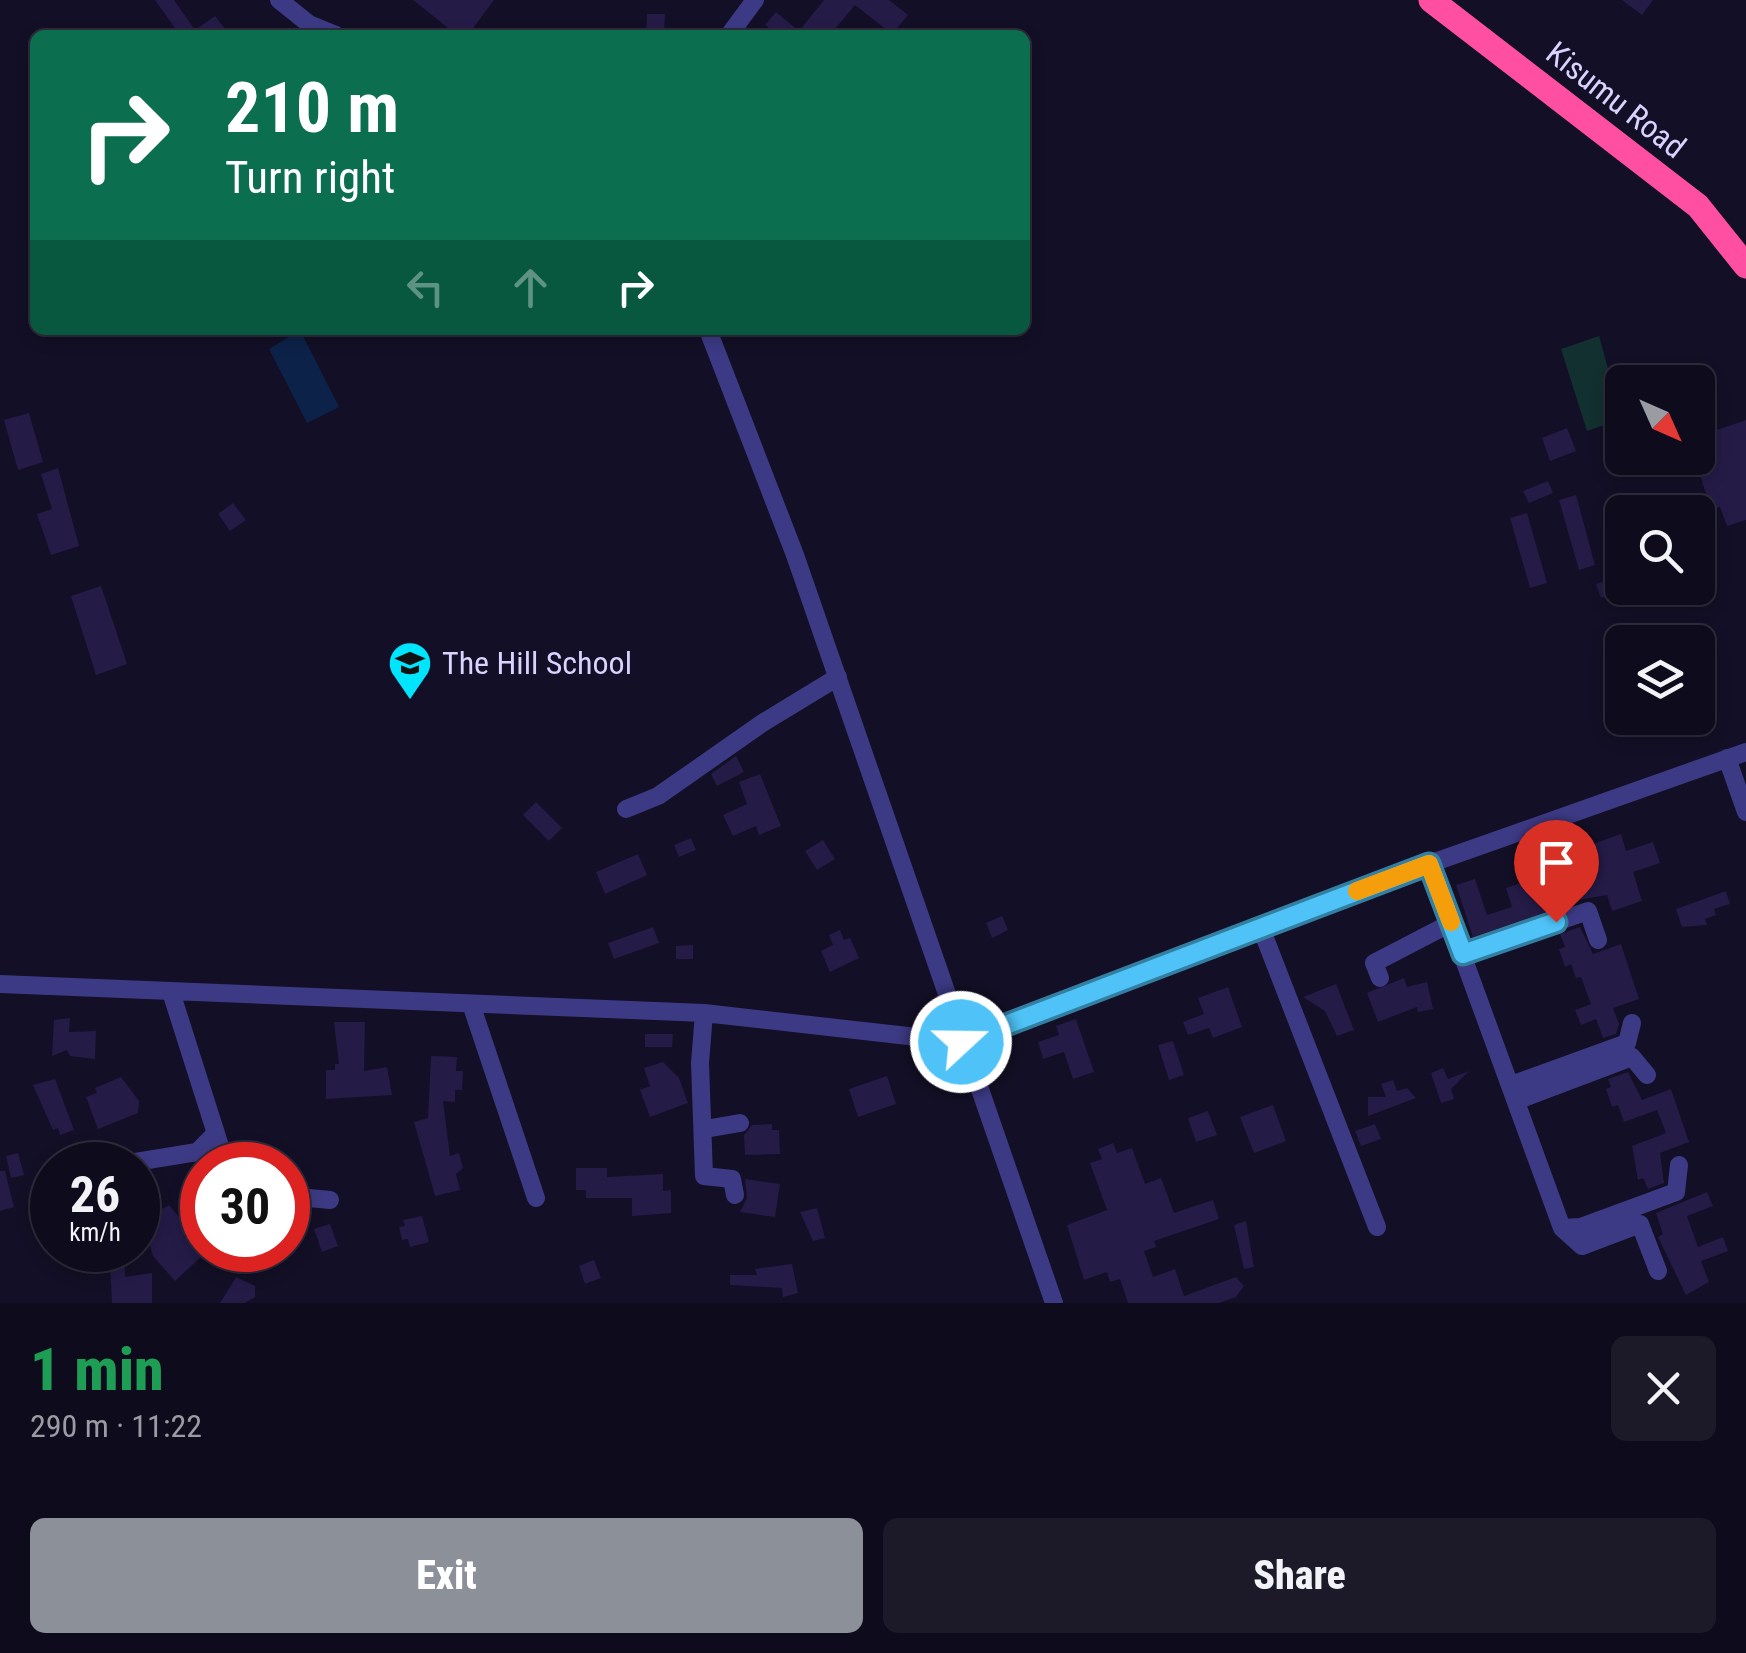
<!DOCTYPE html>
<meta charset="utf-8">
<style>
:root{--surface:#0e0b1c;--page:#1c1929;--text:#f1f3f6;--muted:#9b9ba3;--line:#2e2b3b;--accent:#8c9099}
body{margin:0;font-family:"Roboto Condensed",sans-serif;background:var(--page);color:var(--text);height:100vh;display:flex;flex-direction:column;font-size:38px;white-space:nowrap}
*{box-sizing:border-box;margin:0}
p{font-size:32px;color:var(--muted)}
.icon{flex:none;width:55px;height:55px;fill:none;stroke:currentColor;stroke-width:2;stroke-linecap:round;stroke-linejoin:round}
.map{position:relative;height:1303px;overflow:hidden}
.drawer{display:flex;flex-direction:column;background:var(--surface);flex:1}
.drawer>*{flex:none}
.top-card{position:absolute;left:30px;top:30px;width:1000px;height:305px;border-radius:15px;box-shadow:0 5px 15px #0003,0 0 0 2px var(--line);background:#0b6e4f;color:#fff;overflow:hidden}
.needle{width:65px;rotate:135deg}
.tools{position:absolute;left:1605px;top:365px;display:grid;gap:20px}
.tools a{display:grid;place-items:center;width:110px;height:110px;border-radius:15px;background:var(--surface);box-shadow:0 5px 15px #0003,0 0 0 2px var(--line);font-size:50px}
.speed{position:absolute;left:30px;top:1142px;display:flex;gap:20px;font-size:50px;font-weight:700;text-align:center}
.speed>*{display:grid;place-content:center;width:130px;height:130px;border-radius:50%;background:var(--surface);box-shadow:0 5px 15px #0003,0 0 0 2px var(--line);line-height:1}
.speed small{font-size:25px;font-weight:400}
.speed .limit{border:15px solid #d22;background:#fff;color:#111}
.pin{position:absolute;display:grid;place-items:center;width:85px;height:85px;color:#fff;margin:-102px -42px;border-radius:50% 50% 50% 0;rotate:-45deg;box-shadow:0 0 10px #0007}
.pin .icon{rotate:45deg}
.me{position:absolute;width:110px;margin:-55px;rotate:69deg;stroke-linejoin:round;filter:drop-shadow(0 0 8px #0008)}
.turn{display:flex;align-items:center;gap:35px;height:210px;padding:0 30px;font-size:45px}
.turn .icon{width:130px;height:130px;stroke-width:2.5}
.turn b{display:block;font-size:70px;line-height:85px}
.lanes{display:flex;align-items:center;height:95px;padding:0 30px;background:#0003;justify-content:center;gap:50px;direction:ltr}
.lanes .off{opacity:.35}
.round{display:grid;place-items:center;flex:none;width:105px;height:105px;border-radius:15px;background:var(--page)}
.headline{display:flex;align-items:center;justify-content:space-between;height:170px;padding:0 30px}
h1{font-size:60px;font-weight:800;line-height:75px;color:#1e9e55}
.action{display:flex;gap:20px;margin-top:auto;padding:20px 30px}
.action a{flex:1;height:115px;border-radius:15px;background:var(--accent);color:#fff;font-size:40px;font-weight:800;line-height:115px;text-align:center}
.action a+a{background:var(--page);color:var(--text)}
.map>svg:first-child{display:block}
.green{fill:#12302f}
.water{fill:#0c2248}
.building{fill:#241b47}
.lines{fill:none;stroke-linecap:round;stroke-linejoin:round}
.minor{stroke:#3d3a85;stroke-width:18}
.highway{stroke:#ff4fa3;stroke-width:25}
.route-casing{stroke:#337fa1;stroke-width:25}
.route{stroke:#4fc3f7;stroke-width:18}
.slow{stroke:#f59e0b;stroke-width:18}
.labels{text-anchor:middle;stroke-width:8;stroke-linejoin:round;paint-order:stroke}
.street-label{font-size:32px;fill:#d9d4ff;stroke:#130f26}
.poi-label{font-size:32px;fill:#d9d4ff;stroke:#130f26;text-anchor:start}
</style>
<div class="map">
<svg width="1746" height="1303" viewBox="0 0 1746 1303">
<rect width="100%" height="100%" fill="#130f26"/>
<path class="green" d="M 1599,336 L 1622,419 L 1587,431 L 1561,349 Z"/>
<path class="water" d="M 300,330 L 339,407 L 307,423 L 269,349 Z"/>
<path class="building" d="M 155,0 L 174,0 L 195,30 L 215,16 L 225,29 L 216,35 L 180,35 Z
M 413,0 L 494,0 L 468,35 L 457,35 Z
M 824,0 L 889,0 L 908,15 L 892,34 L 855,5 L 830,35 L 778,35 L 765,25 L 776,12 L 799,31 Z
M 1622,0 L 1653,0 L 1642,15 Z
M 647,14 L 665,14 L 664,35 L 646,35 Z
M 29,413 L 43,462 L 18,470 L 4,420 Z
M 1708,413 L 1714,431 L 1746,420 L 1746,520 L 1727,526 L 1720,507 L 1711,510 L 1699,472 L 1708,469 L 1698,436 L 1698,416 Z
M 1567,428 L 1576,451 L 1550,461 L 1542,438 Z
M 58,468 L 79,546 L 51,555 L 37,514 L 52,509 L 41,474 Z
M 1548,481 L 1553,493 L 1529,503 L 1523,491 Z
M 1576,495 L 1595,565 L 1579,570 L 1559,500 Z
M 233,503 L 246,520 L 230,531 L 218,514 Z
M 1527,513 L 1547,583 L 1530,588 L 1510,518 Z
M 1611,579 L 1616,593 L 1601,598 L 1596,584 Z
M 101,586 L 127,664 L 96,675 L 71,596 Z
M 736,756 L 744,772 L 717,786 L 711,774 Z
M 760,774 L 781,826 L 759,835 L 756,826 L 733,836 L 723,815 L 747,804 L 739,782 Z
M 536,802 L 562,828 L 549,841 L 523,815 Z
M 1576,829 L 1587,846 L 1621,834 L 1626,851 L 1653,842 L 1660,863 L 1633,872 L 1642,901 L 1612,911 L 1607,895 L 1584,899 L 1473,937 L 1456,885 L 1475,879 L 1487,915 L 1512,907 L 1506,888 L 1527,881 L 1523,870 L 1543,864 L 1539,852 L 1552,848 L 1549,839 Z
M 691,838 L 696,850 L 679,857 L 674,845 Z
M 823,840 L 835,859 L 817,870 L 805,851 Z
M 638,854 L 647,875 L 605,894 L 596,872 Z
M 1726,891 L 1730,904 L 1714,909 L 1716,915 L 1705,919 L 1707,925 L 1682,927 L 1676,909 Z
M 1002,916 L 1008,930 L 992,938 L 986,923 Z
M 653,927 L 659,943 L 614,959 L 608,943 Z
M 1580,927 L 1593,954 L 1621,944 L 1639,999 L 1613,1008 L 1619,1024 L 1616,1034 L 1603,1038 L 1596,1019 L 1581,1025 L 1575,1010 L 1591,1004 L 1581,977 L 1576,978 L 1571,964 L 1565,967 L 1559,949 L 1565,947 L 1560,934 Z
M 840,930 L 844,940 L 850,938 L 859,958 L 830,972 L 821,951 L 833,945 L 829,935 Z
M 693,945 L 693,959 L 676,959 L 676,946 Z
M 1404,978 L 1407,987 L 1427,982 L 1433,1009 L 1418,1012 L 1417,1007 L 1378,1022 L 1367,993 Z
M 1336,984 L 1354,1030 L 1337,1036 L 1325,1011 L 1303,997 Z
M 1228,987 L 1242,1027 L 1213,1038 L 1209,1028 L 1188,1035 L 1183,1022 L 1204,1014 L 1198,998 Z
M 70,1018 L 69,1032 L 96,1031 L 95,1059 L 70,1056 L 67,1050 L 52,1056 L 54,1020 Z
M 1076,1019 L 1094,1072 L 1073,1079 L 1064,1052 L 1043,1059 L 1038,1042 L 1059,1035 L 1056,1026 Z
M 334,1022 L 365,1022 L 364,1071 L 387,1067 L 392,1095 L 326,1099 L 326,1070 L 335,1070 L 335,1064 L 339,1064 Z
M 645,1034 L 673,1034 L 672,1047 L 645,1047 Z
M 1173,1041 L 1184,1075 L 1169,1080 L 1158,1045 Z
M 431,1056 L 457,1057 L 456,1071 L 463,1071 L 462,1090 L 455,1090 L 455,1102 L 443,1101 L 450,1156 L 459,1153 L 463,1168 L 456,1174 L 460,1190 L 435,1196 L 414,1122 L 428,1118 Z
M 663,1062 L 679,1078 L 688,1103 L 650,1117 L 640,1090 L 650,1086 L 644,1068 Z
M 1443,1068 L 1448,1079 L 1469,1071 L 1451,1089 L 1454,1099 L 1441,1103 L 1431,1073 Z
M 1628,1072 L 1642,1100 L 1671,1089 L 1689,1142 L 1660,1153 L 1664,1183 L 1648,1189 L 1643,1178 L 1638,1180 L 1632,1146 L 1666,1133 L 1657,1110 L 1624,1122 L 1618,1105 L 1612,1107 L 1606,1089 L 1611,1087 L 1608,1079 Z
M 887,1076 L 896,1104 L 858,1117 L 849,1089 Z
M 121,1077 L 139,1101 L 138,1113 L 98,1129 L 86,1097 L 97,1093 L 95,1088 Z
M 55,1079 L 74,1130 L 60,1135 L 58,1128 L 53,1130 L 33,1085 Z
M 1393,1080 L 1397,1091 L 1407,1088 L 1416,1098 L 1368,1116 L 1368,1097 L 1386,1097 L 1381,1084 Z
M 1273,1105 L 1286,1141 L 1254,1153 L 1240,1117 Z
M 1208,1111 L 1217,1135 L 1196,1142 L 1188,1118 Z
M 772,1124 L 772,1130 L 779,1130 L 780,1154 L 745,1155 L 744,1135 L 752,1125 Z
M 1375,1124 L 1381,1139 L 1361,1146 L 1355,1131 Z
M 1113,1143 L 1117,1153 L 1132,1148 L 1145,1184 L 1161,1178 L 1174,1213 L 1213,1200 L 1219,1219 L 1154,1241 L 1156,1247 L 1144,1251 L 1153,1277 L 1175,1269 L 1184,1296 L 1236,1277 L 1244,1286 L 1236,1297 L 1219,1303 L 1128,1303 L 1120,1279 L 1110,1282 L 1107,1272 L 1084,1280 L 1067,1225 L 1107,1210 L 1090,1163 L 1102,1159 L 1098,1149 Z
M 18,1153 L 24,1175 L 11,1178 L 6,1156 Z
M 576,1168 L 607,1168 L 607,1177 L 663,1174 L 663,1191 L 671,1190 L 671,1213 L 632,1216 L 632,1198 L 586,1198 L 586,1190 L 576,1190 Z
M 0,1171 L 5,1171 L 14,1207 L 0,1211 Z
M 745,1179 L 780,1184 L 775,1217 L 740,1212 L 747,1198 Z
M 1707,1192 L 1713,1206 L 1687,1216 L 1698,1247 L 1723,1237 L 1728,1251 L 1701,1261 L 1709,1282 L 1686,1295 L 1658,1237 L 1663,1234 L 1656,1213 Z
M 169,1205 L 188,1228 L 202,1228 L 202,1256 L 175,1281 L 153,1256 L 144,1225 L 147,1217 Z
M 817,1208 L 825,1238 L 813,1241 L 800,1212 Z
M 422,1216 L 429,1242 L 410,1247 L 408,1239 L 402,1240 L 399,1227 L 405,1226 L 403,1220 Z
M 1246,1221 L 1254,1267 L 1244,1269 L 1234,1225 Z
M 330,1224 L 338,1246 L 322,1252 L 314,1229 Z
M 594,1260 L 601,1278 L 585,1284 L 579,1266 Z
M 792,1264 L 798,1293 L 783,1297 L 782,1288 L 730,1285 L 730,1275 L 757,1275 L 755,1269 Z
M 110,1265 L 125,1265 L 125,1277 L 152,1273 L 152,1303 L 112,1303 Z
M 236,1277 L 255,1286 L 255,1297 L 245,1303 L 220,1303 Z"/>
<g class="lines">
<path class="minor" d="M 279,0 L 309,24 L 336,35
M 729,35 L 755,0
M 708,330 L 795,555 L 1054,1303
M 1727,758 L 1746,812
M 626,809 L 658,796 L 764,722 L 838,677
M 1429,864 L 1562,1228 L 1582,1246 L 1640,1224 L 1658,1271
M 1261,928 L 1377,1227
M 1463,954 L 1588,911 L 1598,940
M 1380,978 L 1374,963 L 1451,923
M 0,984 L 704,1013 L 961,1042 L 1429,864 L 1746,752
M 171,992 L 226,1165
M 471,1004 L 536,1198
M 704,1013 L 700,1063 L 704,1176 L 732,1179 L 735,1195
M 1511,1085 L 1627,1043 L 1632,1023
M 1516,1101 L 1632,1057 L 1647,1075
M 705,1129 L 740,1123
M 117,1165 L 197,1152 L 213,1136
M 288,1196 L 330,1200
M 1562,1228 L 1581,1227 L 1676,1192 L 1679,1165"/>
<path class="highway" d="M 1431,0 L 1698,206 L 1746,266"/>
</g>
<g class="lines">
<g class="route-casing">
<path id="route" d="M 961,1042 L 1429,864 L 1463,954 L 1556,922"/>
</g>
<use href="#route" class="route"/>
<path class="slow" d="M 1357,891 L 1429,864 L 1451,922"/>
</g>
<defs>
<g id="school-pin" transform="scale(2.25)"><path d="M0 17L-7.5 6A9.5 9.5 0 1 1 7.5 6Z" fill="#00e5ff" stroke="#130f26"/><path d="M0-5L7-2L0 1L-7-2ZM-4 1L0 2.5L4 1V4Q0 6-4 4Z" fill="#111"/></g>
</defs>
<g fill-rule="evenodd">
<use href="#school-pin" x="410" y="663"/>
</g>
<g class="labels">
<g class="street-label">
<text transform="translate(1616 100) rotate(38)" y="11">Kisumu Road</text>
</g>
<g class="poi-label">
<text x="442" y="674">The Hill School</text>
</g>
</g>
</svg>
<div class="tools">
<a><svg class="needle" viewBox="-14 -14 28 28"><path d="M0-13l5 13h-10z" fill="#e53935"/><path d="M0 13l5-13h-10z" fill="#9b9ba3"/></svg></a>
<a><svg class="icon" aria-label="search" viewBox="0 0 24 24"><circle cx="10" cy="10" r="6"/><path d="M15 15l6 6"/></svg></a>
<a><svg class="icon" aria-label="layers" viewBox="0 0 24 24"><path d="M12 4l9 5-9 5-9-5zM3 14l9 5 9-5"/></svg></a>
</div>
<div class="speed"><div>26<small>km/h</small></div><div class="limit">30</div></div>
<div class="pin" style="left:1556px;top:922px;background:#d93025"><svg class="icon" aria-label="arrive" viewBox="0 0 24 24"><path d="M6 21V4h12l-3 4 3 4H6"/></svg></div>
<svg class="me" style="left:961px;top:1042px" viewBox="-20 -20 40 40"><circle r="17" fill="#4fc3f7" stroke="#fff" stroke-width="3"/><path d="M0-11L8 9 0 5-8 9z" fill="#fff"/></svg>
<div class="top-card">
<div class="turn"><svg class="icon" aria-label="right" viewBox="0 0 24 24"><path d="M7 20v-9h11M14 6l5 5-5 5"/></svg><div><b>210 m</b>Turn right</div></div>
<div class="lanes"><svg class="icon off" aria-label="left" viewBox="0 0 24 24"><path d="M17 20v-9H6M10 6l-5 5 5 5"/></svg><svg class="icon off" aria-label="ahead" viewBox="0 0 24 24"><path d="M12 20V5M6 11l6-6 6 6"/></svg><svg class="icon" aria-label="right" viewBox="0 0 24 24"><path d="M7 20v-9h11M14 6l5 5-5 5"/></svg></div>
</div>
</div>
<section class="drawer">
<div class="headline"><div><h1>1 min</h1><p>290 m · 11:22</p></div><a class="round"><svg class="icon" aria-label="close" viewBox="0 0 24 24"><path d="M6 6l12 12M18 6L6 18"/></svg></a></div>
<div class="action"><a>Exit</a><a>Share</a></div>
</section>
